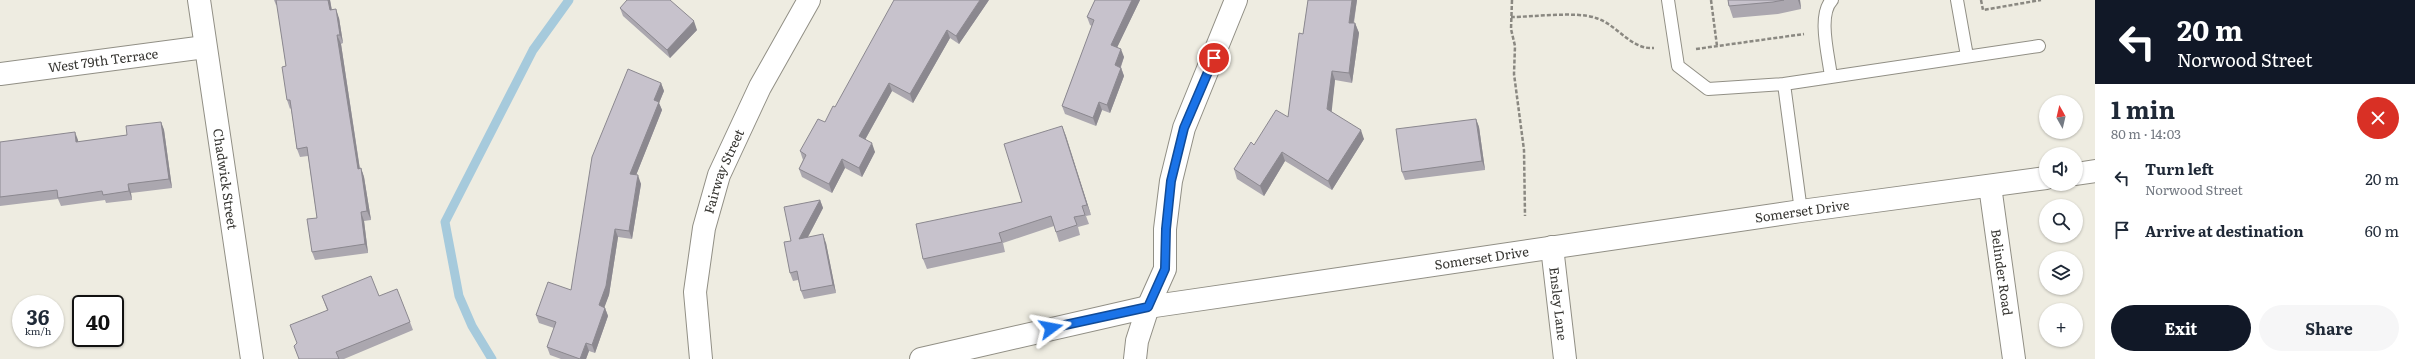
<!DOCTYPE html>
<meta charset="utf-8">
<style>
:root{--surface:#fff;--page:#f6f6f7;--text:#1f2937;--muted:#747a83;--accent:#111827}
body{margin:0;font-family:Literata,serif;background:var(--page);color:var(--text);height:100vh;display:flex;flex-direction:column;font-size:15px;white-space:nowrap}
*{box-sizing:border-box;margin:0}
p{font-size:13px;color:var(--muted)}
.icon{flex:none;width:22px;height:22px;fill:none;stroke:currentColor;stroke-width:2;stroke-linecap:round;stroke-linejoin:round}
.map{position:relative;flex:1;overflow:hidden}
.details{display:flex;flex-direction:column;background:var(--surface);width:320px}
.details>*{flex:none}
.top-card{background:#111827;color:#fff;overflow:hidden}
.needle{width:26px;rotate:352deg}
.controls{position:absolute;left:2039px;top:95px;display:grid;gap:8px}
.controls a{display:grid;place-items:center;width:44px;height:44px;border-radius:50%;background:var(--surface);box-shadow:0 1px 3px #0004;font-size:20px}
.speed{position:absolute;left:12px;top:295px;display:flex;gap:8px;font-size:20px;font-weight:700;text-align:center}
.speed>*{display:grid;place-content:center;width:52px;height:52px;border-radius:50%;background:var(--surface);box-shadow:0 1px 3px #0004;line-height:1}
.speed small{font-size:10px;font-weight:400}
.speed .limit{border:2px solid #111;border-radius:6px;background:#fff;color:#111}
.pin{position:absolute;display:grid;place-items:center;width:34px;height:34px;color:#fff;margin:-17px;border:2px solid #fff;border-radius:50%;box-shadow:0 1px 4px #0007}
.me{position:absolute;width:44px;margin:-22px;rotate:77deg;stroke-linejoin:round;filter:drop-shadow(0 0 3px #0008)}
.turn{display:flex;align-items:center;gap:14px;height:84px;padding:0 16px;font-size:18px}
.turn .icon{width:52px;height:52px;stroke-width:2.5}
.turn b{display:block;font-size:28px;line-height:34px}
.round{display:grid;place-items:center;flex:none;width:42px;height:42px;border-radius:21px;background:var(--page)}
.head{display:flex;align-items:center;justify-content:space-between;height:68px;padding:0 16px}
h1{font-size:24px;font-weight:700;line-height:30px}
.cta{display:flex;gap:8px;margin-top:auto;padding:8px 16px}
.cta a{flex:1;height:46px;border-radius:24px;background:var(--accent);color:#fff;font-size:16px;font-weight:700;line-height:46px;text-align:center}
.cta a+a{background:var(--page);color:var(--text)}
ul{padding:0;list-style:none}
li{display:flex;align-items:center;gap:12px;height:52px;padding:0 16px}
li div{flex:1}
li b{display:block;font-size:15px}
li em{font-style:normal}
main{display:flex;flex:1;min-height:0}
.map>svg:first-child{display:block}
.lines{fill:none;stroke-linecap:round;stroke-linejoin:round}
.stream{stroke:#a6cadc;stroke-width:9}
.lane-casing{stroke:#918f85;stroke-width:14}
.street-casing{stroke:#918f85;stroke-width:24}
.secondary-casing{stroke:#918f85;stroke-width:24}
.path{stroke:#8a8881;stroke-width:2.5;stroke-dasharray:4 2;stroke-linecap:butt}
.lane{stroke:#fff;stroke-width:12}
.street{stroke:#fff;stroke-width:22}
.secondary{stroke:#fff;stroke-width:22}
.wall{fill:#aba7af}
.shaded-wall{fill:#8b888f}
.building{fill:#c7c2cc;stroke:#8b888f}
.route-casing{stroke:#114b97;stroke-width:10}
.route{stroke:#1a73e8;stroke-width:7}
.labels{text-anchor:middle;stroke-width:4;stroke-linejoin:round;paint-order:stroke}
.street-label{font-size:13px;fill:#373632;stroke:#fff}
</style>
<main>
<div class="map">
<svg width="2095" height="359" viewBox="0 0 2095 359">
<rect width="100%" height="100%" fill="#eeece1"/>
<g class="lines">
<path class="stream" d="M 492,359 L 472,326 L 459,296 L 445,222 L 533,50 L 569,0"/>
<g class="lane-casing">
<path id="lane" d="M 1668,0 L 1678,66 L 1708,89 L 1784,84 L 1801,211
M 1957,0 L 1967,56
M 1831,77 C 1829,57 1817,15 1832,0
M 1784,84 L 2039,46"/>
</g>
<g class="street-casing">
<g id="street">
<path id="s1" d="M 199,0 L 252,359"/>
<path id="s2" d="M 0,74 L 205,47"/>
<path id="s3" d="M 1990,186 L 2014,359"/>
<path id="s4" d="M 1552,247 L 1565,359"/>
<path id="s5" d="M 701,359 L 695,292 L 704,228 L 719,175 L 760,87 L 809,0"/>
<path d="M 1135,359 L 1137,341 L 1148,307 L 1165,269 L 1165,229 L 1171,181 L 1184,128 L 1236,0"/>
</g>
</g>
<g class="secondary-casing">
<g id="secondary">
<path d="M 2076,174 L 2095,171"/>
<path id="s6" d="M 921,359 L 1148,307 L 1801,211 L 2046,178"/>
</g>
</g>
<path class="path" d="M 1512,0 L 1511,29 L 1515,46 L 1514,74 L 1524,150 L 1525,216
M 1711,0 L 1717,46
M 1981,0 L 1983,10 L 2041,0
M 1511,17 C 1533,17 1576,11 1596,18 C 1618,25 1631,50 1654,48
M 1696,49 L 1804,34"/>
<use href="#lane" class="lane"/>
<use href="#street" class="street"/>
<use href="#secondary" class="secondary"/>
</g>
<path class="wall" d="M 274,0 L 330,0 L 332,10 L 339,18 L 343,43 L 341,44 L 360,169 L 361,168 L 364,177 L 371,220 L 364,221 L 368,253 L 315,260 L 312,252 L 317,218 L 308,156 L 300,157 L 297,149 L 291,108 L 290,109 L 287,100 L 286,66 L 277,5 L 276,5 Z
M 989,0 L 959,44 L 950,38 L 913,103 L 892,91 L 865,140 L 875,152 L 862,177 L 845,168 L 832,193 L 802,177 L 799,169 L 803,160 L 800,151 L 825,122 L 835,107 Z
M 1095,0 L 1140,0 L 1117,47 L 1124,57 L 1121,67 L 1124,76 L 1110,113 L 1102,110 L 1096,126 L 1065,114 L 1062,106 L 1092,26 L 1090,25 L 1087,17 Z
M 1308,0 L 1357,0 L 1354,23 L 1355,23 L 1359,33 L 1352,83 L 1335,80 L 1331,111 L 1364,139 L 1332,190 L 1285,161 L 1264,196 L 1237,179 L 1234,169 L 1254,145 L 1288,117 L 1303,34 Z
M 1728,0 L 1800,0 L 1801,9 L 1778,14 L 1733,18 L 1729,6 Z
M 620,8 L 697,30 L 670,58 L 623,16 Z
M 661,83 L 664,91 L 659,103 L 662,110 L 636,175 L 641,184 L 632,239 L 618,237 L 609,295 L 604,307 L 605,308 L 608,316 L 595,353 L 589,351 L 586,359 L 561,359 L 550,355 L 547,347 L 554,328 L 539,323 L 536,315 L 571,290 Z
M 1476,119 L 1479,127 L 1485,170 L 1405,180 L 1402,172 Z
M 161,122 L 164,130 L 172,188 L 131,193 L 132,200 L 106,203 L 105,200 L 61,206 L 58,199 L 0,206 L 0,142 L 78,140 L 78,142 L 127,135 Z
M 1062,126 L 1091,215 L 1086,216 L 1089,224 L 1078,227 L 1080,235 L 1059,242 L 1054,226 L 1003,243 L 1005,252 L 927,269 L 923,259 L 1022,202 Z
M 820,200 L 823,208 L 808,237 L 826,243 L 836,293 L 804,299 L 801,291 L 798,280 L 793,281 L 790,273 L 791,241 Z
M 322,296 L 379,296 L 410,322 L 413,330 L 344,359 L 299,359 L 294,346 L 327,310 Z"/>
<path class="shaded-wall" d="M 328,0 L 330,0 L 333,18 L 330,10 Z
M 980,0 L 989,0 L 959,44 L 956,36 Z
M 1132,0 L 1140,0 L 1114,54 L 1111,45 Z
M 1352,0 L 1357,0 L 1352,32 L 1349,23 Z
M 1798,0 L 1800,0 L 1801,9 Z
M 336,9 L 339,18 L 343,43 L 340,35 Z
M 694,21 L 697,30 L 670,58 L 667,50 Z
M 1355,23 L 1359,33 L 1352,83 L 1349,73 Z
M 947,30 L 950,38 L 913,103 L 910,94 Z
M 337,35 L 341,44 L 361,177 L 358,169 Z
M 1121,49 L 1124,57 L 1118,74 L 1115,65 Z
M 1121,68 L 1124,76 L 1110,113 L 1107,105 Z
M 1332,71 L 1335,80 L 1331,118 L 1327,109 Z
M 661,83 L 664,91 L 659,103 L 662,110 L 633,183 L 630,174 L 654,100 Z
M 889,83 L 892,91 L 862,145 L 859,136 Z
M 1099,102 L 1102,110 L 1096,126 L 1093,118 Z
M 1476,119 L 1479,127 L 1485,170 L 1482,161 Z
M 161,122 L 164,130 L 172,188 L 169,179 Z
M 1062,126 L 1066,136 L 1091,215 L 1087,205 Z
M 1361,130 L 1364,139 L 1332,190 L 1328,181 Z
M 75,132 L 78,140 L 79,151 L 76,142 Z
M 872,143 L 875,152 L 862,177 L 859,168 Z
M 1282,152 L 1285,161 L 1264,196 L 1260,186 Z
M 842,159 L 845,168 L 832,193 L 829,184 Z
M 361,168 L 364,177 L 371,220 L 367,211 Z
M 638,175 L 641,184 L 632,239 L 629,231 Z
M 128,184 L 131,193 L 132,200 L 129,191 Z
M 820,200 L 823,208 L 802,248 L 799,239 Z
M 361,212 L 364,221 L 368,253 L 365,244 Z
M 615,229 L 618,237 L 609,295 L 602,314 L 599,305 Z
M 823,234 L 826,243 L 836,293 L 833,285 Z
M 605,308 L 608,316 L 595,353 L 592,345 Z
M 586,343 L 589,351 L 586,359 L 580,359 Z"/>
<path class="building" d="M 276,0 L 328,0 L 330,10 L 336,9 L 340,35 L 337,35 L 358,169 L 361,168 L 367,211 L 361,212 L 365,244 L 312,252 L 307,219 L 317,218 L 307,147 L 297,149 L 290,100 L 287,100 L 282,67 L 286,66 Z
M 627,0 L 670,0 L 694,21 L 667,50 L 620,8 Z
M 894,0 L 980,0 L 956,36 L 947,30 L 910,94 L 889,83 L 859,136 L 872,143 L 859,168 L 842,159 L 829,184 L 799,169 L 806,155 L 800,151 L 818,119 L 825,122 L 833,106 L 835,107 Z
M 1095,0 L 1132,0 L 1111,45 L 1121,49 L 1115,65 L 1121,68 L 1107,105 L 1099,102 L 1093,118 L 1062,106 L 1094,20 L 1087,17 Z
M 1308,0 L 1352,0 L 1349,23 L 1355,23 L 1349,73 L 1332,71 L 1327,109 L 1361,130 L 1328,181 L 1282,152 L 1260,186 L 1234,169 L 1251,142 L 1254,145 L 1276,110 L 1288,117 L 1299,33 L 1303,34 Z
M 1728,0 L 1784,0 L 1773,2 L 1729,6 Z
M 628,69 L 661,83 L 654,100 L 659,102 L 630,174 L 638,175 L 629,231 L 615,229 L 606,286 L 599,305 L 605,308 L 592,345 L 586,343 L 580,359 L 547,347 L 556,322 L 536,315 L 548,282 L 571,290 L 592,157 Z
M 1476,119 L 1482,161 L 1402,172 L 1396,129 Z
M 161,122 L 169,179 L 128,184 L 129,191 L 103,195 L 102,191 L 58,198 L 57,190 L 0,197 L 0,142 L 75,132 L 76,142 L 127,135 L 126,126 Z
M 1062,126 L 1087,205 L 1082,206 L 1085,215 L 1074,217 L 1077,225 L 1056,232 L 1051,216 L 999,233 L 1002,242 L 923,259 L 916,224 L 1022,202 L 1004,144 Z
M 820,200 L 799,239 L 823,234 L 833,285 L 801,291 L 797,271 L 790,273 L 784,242 L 791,241 L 784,207 Z
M 371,276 L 379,296 L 397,289 L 410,322 L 336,352 L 339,359 L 299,359 L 294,346 L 297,343 L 290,325 L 328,310 L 322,296 Z"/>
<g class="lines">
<g class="route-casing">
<path id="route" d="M 1051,328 L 1148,307 L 1165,269 L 1166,229 L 1171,181 L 1184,128 L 1214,58"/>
</g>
<use href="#route" class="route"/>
</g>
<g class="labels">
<g class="street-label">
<text dy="5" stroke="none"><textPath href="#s2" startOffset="104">West 79th Terrace</textPath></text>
<text dy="5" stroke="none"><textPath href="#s5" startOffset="192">Fairway Street</textPath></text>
<text dy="5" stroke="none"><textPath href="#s1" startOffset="181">Chadwick Street</textPath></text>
<text dy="5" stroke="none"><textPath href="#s6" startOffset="894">Somerset Drive</textPath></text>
<text dy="5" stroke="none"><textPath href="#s6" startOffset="570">Somerset Drive</textPath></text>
<text dy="5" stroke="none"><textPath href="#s3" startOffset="87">Belinder Road</textPath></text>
<text dy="5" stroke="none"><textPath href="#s4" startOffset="57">Ensley Lane</textPath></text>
</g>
</g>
</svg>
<div class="controls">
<a><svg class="needle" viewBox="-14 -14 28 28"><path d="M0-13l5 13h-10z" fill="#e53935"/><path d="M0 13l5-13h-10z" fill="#747a83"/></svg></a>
<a><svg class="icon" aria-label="sound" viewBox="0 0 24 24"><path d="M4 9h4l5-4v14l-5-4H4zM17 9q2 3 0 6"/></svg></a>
<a><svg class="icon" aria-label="search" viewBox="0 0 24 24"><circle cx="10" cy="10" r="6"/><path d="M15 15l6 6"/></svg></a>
<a><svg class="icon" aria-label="layers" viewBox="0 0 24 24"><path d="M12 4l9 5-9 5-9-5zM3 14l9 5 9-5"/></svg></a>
<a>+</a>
</div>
<div class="speed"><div>36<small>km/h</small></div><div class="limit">40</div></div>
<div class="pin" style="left:1214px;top:58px;background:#d93025"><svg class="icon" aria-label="arrive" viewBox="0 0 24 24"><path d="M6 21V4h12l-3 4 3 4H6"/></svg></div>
<svg class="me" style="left:1051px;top:328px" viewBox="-20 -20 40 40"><path d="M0-17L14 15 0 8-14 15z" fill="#1a73e8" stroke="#fff" stroke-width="4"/></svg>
</div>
<section class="details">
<div class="top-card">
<div class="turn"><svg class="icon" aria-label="left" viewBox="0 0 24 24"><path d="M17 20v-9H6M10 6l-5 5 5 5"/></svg><div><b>20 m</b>Norwood Street</div></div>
</div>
<div class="head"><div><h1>1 min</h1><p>80 m · 14:03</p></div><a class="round" style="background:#d93025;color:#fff"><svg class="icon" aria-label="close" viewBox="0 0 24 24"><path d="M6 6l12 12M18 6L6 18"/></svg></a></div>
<ul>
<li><svg class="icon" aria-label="left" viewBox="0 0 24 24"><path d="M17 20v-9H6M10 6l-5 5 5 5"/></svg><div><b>Turn left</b><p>Norwood Street</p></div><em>20 m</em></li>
<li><svg class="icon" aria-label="arrive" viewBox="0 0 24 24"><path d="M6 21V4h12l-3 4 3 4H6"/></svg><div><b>Arrive at destination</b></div><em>60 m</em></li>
</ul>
<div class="cta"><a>Exit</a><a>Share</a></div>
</section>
</main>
